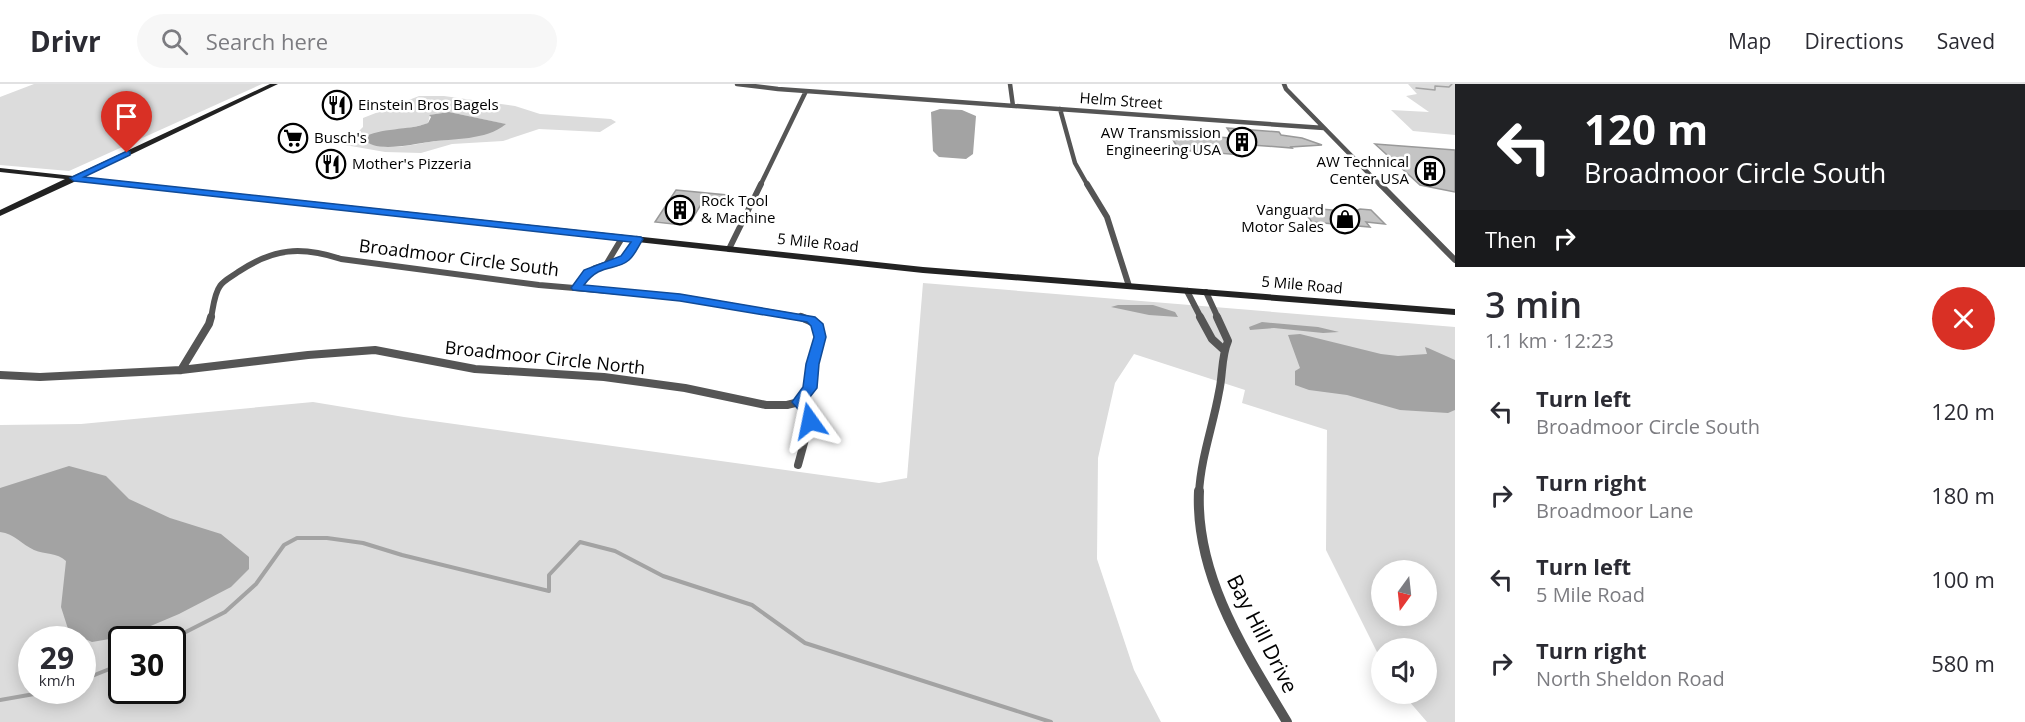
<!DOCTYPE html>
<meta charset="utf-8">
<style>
:root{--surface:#fff;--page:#f7f7f7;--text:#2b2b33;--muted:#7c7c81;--line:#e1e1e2}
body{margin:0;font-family:"Open Sans",sans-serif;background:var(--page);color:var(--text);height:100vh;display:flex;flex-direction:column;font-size:22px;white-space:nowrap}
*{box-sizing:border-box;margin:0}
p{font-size:20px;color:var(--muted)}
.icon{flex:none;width:33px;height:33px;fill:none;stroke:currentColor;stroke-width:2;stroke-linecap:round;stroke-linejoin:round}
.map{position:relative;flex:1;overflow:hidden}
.details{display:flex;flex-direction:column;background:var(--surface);width:570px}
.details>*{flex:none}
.banner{background:#202124;color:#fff;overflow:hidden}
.needle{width:39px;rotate:195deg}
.buttons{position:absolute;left:1371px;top:476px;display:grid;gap:12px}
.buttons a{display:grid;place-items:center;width:66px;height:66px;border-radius:50%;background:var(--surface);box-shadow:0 3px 15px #0003;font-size:30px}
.speed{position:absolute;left:18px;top:542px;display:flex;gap:12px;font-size:30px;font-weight:700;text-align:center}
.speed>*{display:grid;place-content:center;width:78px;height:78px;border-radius:50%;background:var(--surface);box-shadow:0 3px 15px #0003;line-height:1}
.speed small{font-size:15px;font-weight:400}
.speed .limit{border:3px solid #111;border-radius:9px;background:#fff;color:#111}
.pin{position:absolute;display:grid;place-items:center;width:51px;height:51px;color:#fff;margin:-62px -26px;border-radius:50% 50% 50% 0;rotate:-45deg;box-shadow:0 0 6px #0007}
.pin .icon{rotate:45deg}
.me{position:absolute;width:66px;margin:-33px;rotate:348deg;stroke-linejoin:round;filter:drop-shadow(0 0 4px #0008)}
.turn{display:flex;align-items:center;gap:21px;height:126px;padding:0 30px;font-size:27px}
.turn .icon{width:78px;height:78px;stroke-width:2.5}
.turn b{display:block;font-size:42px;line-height:51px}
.then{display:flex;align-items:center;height:57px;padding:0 30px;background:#0003;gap:12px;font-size:22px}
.round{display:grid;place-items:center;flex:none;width:63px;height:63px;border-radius:32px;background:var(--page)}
.summary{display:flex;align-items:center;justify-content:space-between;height:102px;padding:0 30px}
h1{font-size:36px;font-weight:600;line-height:45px}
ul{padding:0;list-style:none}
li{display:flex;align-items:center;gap:18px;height:84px;padding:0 30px}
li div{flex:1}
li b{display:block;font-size:22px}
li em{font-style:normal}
header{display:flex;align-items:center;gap:36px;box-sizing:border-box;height:84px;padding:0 30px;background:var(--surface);border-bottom:2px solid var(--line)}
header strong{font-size:28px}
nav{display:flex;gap:33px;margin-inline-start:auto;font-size:21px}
.search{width:420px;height:54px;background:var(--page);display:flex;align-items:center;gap:15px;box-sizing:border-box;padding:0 21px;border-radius:33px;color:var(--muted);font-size:22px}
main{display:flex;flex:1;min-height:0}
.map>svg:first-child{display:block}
.green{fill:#dcdcdc;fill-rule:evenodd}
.water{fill:#a3a3a3}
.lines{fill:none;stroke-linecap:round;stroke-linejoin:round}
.stream-far1{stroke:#a3a3a3;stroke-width:1.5}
.stream{stroke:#a3a3a3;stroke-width:4}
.building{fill:#c4c4c4;stroke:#999;stroke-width:1.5}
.street-far3{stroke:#555;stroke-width:4.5}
.street-far2{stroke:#555;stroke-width:6}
.street-far1{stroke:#555;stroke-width:8}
.street{stroke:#555;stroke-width:10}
.secondary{fill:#222;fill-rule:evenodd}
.route{fill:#1a73e8;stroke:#114b97;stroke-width:1.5}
.labels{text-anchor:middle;stroke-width:5;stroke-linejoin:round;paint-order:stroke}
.far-street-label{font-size:15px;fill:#000;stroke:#fff}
.far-poi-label{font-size:15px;fill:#000;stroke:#fff;text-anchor:start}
.street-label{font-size:18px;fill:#000;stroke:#fff}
.near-street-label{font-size:21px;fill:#000;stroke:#fff}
</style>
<header>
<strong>Drivr</strong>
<div class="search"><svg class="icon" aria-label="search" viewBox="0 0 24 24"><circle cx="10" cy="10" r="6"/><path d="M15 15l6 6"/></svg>Search here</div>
<nav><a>Map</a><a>Directions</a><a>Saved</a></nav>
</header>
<main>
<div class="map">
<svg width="1455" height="638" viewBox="0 0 1455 638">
<rect width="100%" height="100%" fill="#fff"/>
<path class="green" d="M 34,0 L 262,0 L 69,87 L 0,81 L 0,13 Z
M 1408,0 L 1455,0 L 1455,51 L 1413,47 L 1391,26 L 1429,28 L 1406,12 L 1417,10 Z
M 419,12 L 444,12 L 515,22 L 540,30 L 611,35 L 616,38 L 600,48 L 539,45 L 503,57 L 452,60 L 421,69 L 385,68 L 345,61 L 363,43 L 363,34 ZM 449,28 L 505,40 C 475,56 459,53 429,58 C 407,62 385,67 364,57 C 384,44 406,47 428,39 L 430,31 Z
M 923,199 L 1455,243 L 1455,638 L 1427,638 L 1402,609 L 1426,609 L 1426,564 L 1382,564 L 1381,576 L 1326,466 L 1327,346 L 1242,319 L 1245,306 L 1134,270 L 1115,299 L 1098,374 L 1097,475 L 1134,586 L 1161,638 L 0,638 L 0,341 L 81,340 L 313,318 L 404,333 L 879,399 L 907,394 ZM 1382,486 L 1426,486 L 1426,531 L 1382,531 ZM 32,555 L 82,555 L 82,606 L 32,606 ZM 122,555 L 172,555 L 172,606 L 122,606 Z"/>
<path class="water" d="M 940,25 L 962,26 L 976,32 L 973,70 L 966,75 L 939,73 L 933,67 L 931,28 Z
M 449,28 L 506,40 C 485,57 454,54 429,58 C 413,60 373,70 363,54 C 380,43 408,47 428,39 L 431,33 L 429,31 Z
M 1118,221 L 1153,221 L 1175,228 L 1178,233 L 1149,231 L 1111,223 Z
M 1262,238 L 1318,243 L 1339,248 L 1323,249 L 1274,244 L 1250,246 L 1249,243 Z
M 1300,250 L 1381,270 L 1398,272 L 1427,270 L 1425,263 L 1428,264 L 1455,276 L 1455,326 L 1448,329 L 1400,326 L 1347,311 L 1309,306 L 1295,301 L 1295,287 L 1300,284 L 1288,251 Z
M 69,382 L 106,392 L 129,415 L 170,434 L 221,450 L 249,473 L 249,485 L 231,503 L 179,530 L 127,552 L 92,558 L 69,548 L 61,523 L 66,477 C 57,468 45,471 34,466 C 21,460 15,450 0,448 L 0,404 Z"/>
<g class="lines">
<path class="stream-far1" d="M 1416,4 L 1435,6 L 1435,2 L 1449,3 L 1452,0"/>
<path class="stream" d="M 172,555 L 225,528 L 256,500 L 284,461 L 297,454 L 327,454 L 363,459 L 402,471 L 549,507 L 549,491 L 580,458 L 615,467 L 663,492 L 752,521 L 805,559 L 1051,638
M 82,596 L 122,580
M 0,616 L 57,606"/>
</g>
<path class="building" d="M 1227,44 L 1279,48 L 1281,51 L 1302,54 L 1322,61 L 1291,63 L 1292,64 L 1238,60 Z
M 1169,49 L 1230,54 L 1242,71 L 1179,66 Z
M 1375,60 L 1455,66 L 1455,108 L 1420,101 Z
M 676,106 L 727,111 L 723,119 L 703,117 L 691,137 L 684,137 L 682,141 L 655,138 Z
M 1300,123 L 1353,128 L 1360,125 L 1371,126 L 1385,140 L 1366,138 L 1370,143 L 1312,138 Z"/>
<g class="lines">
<path class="street-far3" d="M 737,0 L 778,5 L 1324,44
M 1010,0 L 1013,22
M 1284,0 L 1286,5 L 1381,102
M 1060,25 L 1075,79 L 1088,102
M 760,102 L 806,7"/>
<path class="street-far2" d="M 1087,100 L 1107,133 L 1129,202
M 1380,100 L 1455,176
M 729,165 L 761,100
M 607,179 L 622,154
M 577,204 L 588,189 L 595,184 L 625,174 L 637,155
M 1187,207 L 1201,234
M 1206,208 L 1218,234
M 211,234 C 213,225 214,210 220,202 C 224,196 233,192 238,188 C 274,164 301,162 341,175 L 539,201 L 680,213 L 804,234"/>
<path class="street-far1" d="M 1200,233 L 1212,255 L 1223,265
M 181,286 L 209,240 L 211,233
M 181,286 L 308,271 L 375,266 L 475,285 L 604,293 L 685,304 L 766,321 L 787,321 L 799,318 L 810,304 L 820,253 L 817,240 L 801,233
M 0,291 L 40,293 L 181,286
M 798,381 L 810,337 L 809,329 L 799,318
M 1199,409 C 1201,373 1213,342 1219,308 C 1223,291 1221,273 1228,257 L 1217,233"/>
<path class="street" d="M 1199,407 C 1195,492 1245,568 1287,638"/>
<path class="secondary" d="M 270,0 L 278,0 L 84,93 L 923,183 L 1455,225 L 1455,231 L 923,189 L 76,97 L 0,132 L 0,126 L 65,95 L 0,88 L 0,84 L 73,92 Z"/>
</g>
<path class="route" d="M 127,67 L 130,68 L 130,71 L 84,93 L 641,153 L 643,155 C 639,161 635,171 629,176 C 615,188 601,178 584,201 L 680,210 L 815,233 L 823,240 L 826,253 L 819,280 L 817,304 L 806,318 L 816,329 L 817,337 L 810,341 L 805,340 L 802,330 L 792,318 L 803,303 L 806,280 L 814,253 L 811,242 L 807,238 L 680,217 L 573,206 L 571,204 L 584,186 L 621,172 L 631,158 L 74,97 L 70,94 Z"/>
<defs>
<g id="restaurant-ring" transform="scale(1.5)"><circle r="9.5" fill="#fff" stroke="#000" stroke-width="1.5"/><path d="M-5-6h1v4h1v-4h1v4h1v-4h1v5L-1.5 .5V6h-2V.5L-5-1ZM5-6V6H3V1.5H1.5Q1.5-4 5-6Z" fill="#000"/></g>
<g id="supermarket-ring" transform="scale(1.5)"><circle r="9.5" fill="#fff" stroke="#000" stroke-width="1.5"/><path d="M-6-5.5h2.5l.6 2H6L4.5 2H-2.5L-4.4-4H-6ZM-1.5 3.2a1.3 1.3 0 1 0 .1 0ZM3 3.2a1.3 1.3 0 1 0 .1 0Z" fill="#000"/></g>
<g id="building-ring" transform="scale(1.5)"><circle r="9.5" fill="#fff" stroke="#000" stroke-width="1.5"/><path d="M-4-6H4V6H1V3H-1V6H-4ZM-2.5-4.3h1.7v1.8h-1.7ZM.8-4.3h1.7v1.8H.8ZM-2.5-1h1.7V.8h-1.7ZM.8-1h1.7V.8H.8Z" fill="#000"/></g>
<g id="shop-ring" transform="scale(1.5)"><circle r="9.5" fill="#fff" stroke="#000" stroke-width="1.5"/><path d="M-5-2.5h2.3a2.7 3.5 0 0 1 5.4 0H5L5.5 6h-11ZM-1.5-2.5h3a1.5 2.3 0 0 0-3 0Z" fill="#000"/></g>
</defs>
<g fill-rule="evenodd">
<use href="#restaurant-ring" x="337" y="21"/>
<use href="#supermarket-ring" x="293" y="54"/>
<use href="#building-ring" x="1242" y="58"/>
<use href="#restaurant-ring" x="331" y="80"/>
<use href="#building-ring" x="1430" y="87"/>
<use href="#building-ring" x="680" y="126"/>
<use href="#shop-ring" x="1345" y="135"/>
</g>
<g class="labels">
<g class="far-street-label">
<text transform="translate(1121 17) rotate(4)" y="5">Helm Street</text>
<text transform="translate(818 159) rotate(6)" y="5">5 Mile Road</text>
<text transform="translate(1302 201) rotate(5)" y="5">5 Mile Road</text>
</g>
<g class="far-poi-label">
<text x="358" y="26">Einstein Bros Bagels</text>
<text x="1221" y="54" text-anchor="end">AW Transmission<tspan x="1221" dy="17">Engineering USA</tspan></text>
<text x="314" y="59">Busch's</text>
<text x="1409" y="83" text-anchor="end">AW Technical<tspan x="1409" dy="17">Center USA</tspan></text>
<text x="352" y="85">Mother's Pizzeria</text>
<text x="701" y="122">Rock Tool<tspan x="701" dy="17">&amp; Machine</tspan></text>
<text x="1324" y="131" text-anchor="end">Vanguard<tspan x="1324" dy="17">Motor Sales</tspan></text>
</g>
<g class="street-label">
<text transform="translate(459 174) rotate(7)" y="6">Broadmoor Circle South</text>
<text transform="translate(545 274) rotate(6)" y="6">Broadmoor Circle North</text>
</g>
<g class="near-street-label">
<text transform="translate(1262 550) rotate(63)" y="7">Bay Hill Drive</text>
</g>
</g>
</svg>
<div class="buttons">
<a><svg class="needle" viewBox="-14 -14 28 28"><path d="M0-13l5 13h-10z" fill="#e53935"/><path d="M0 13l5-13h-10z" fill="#7c7c81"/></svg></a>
<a><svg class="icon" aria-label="sound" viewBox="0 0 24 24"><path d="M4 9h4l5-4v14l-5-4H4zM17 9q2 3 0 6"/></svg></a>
</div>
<div class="speed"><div>29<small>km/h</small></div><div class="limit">30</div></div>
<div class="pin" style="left:127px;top:69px;background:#d93025"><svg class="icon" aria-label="arrive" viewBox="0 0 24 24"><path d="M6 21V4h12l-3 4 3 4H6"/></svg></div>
<svg class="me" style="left:810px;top:337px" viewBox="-20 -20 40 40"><path d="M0-17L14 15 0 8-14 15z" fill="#1a73e8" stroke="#fff" stroke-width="4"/></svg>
</div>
<section class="details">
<div class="banner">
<div class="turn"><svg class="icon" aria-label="left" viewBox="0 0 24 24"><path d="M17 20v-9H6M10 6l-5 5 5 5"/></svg><div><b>120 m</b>Broadmoor Circle South</div></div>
<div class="then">Then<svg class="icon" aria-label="right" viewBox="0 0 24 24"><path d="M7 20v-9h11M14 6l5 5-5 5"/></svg></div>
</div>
<div class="summary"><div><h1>3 min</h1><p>1.1 km · 12:23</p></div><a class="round" style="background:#d93025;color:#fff"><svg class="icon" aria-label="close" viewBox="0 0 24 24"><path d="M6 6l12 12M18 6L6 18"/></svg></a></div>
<ul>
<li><svg class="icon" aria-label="left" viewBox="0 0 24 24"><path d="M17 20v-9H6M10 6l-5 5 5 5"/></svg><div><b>Turn left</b><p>Broadmoor Circle South</p></div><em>120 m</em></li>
<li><svg class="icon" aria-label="right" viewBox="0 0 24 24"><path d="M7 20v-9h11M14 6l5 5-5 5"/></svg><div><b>Turn right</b><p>Broadmoor Lane</p></div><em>180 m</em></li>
<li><svg class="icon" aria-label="left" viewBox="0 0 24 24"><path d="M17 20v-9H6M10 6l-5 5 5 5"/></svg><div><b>Turn left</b><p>5 Mile Road</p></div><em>100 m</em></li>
<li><svg class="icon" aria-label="right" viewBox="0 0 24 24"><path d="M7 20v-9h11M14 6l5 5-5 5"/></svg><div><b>Turn right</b><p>North Sheldon Road</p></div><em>580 m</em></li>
</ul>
</section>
</main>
